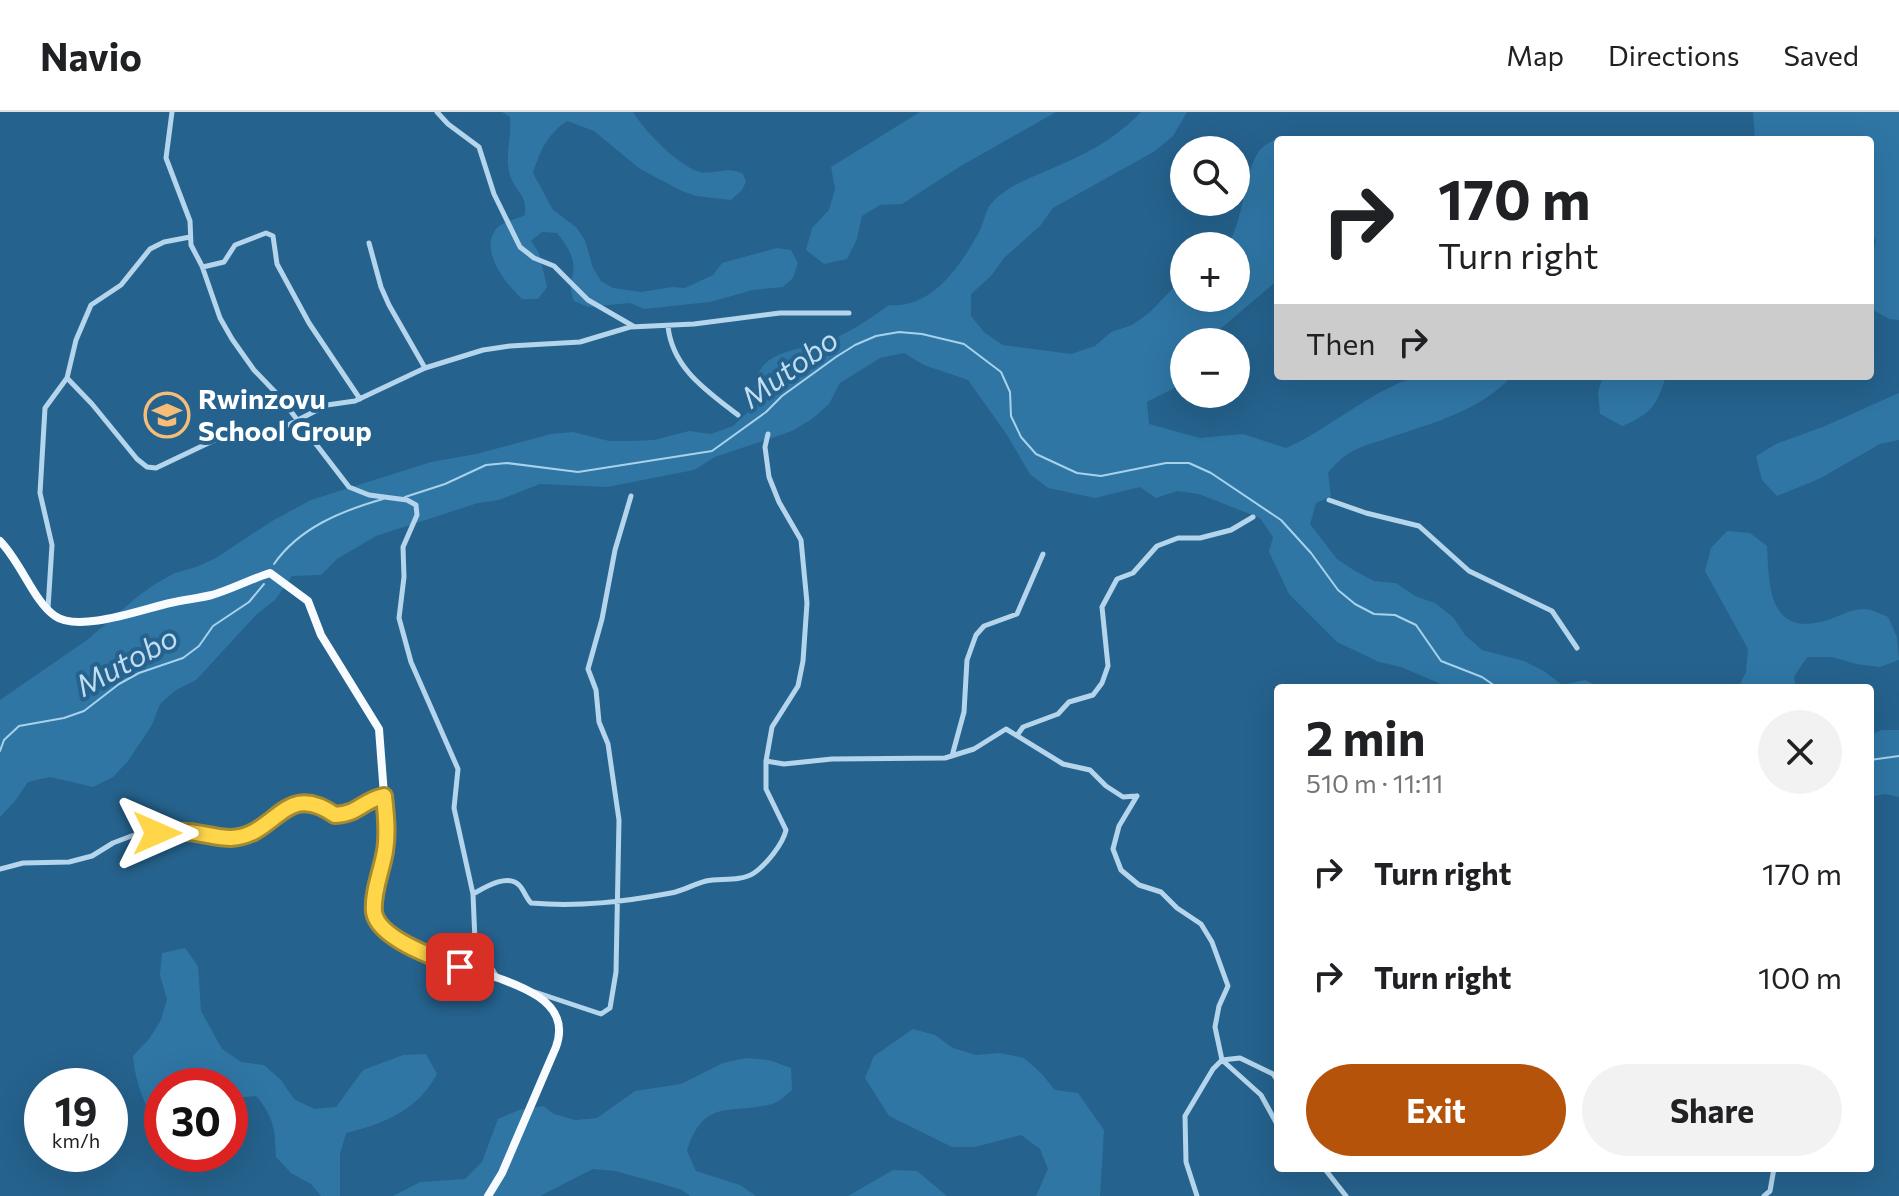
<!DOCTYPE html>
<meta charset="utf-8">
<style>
:root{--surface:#fff;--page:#f2f2f2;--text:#202124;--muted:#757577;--line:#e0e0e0;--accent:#b45309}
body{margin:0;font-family:Commissioner,sans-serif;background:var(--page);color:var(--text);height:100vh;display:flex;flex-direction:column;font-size:30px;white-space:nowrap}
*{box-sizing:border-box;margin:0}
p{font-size:26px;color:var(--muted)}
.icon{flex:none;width:44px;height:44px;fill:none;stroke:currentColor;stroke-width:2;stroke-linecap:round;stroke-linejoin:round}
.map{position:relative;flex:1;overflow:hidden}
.details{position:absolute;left:1274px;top:572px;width:600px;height:488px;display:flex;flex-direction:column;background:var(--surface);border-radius:8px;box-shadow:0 8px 32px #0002}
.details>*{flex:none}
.hud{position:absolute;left:1274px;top:24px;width:600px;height:244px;border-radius:8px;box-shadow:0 8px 32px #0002;background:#fff;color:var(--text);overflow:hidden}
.fabs{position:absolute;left:1170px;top:24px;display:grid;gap:16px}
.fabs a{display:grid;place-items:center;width:80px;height:80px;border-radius:50%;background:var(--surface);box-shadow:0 8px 32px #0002;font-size:40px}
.speed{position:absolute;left:24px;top:956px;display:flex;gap:16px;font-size:40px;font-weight:700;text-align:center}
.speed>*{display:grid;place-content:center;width:104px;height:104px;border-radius:50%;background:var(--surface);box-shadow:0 8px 32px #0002;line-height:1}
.speed small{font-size:20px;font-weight:400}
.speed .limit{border:12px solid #d22;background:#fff;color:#111}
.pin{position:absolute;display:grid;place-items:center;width:68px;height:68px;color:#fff;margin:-34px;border-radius:16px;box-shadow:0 4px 12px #0006}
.me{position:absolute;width:88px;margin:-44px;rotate:90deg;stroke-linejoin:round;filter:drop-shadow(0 0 6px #0008)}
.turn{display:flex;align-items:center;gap:28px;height:168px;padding:0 32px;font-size:36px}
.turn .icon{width:104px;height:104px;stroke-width:2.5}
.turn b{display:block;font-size:56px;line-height:68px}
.then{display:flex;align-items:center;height:76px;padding:0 32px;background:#0003;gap:16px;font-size:30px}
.round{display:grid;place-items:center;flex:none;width:84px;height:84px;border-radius:42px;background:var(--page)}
.overview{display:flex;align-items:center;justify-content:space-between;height:136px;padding:0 32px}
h1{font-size:48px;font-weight:700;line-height:60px}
.action{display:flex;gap:16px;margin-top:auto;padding:16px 32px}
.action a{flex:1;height:92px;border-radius:48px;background:var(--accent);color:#fff;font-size:32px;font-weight:700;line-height:92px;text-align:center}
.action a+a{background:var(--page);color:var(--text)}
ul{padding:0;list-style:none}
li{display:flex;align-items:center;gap:24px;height:104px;padding:0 32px}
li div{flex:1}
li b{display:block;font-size:30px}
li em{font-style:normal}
header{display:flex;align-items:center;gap:48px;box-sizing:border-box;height:112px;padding:0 40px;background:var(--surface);border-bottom:2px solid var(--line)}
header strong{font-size:38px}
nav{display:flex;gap:44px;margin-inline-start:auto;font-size:28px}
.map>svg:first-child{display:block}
.green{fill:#2f76a5}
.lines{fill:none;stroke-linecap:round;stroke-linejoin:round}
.stream{stroke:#a8d2ec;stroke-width:2}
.street{stroke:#b4d5eb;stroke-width:5}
.primary{stroke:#f8fbfe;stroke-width:8}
.route-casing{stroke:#a68a30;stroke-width:20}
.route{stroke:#ffd54a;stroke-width:14}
.labels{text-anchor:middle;stroke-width:8;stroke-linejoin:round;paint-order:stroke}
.poi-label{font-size:28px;font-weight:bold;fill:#fff;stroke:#25628d;text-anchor:start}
.water-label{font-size:30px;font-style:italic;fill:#c0def2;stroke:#25628d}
</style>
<header>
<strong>Navio</strong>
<nav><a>Map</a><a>Directions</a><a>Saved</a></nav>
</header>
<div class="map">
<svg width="1899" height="1084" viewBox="0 0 1899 1084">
<rect width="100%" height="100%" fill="#25628d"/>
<path class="green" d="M 502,0 L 633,0 C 644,18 678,54 700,60 C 715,63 728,53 743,62 L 746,70 L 742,78 L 731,88 L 696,84 L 682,79 L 640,57 L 594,19 L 567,9 C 547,22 540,40 533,61 L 553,98 L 576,115 L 585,128 L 593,156 L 601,169 L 613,176 L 641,180 L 672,175 L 685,176 L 713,163 L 722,151 L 777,136 L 791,138 L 798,151 L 793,166 L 783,175 L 753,178 L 710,190 L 644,197 L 630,191 L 588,195 L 574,189 C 566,168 576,166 573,150 C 571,139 564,130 557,121 L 542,120 L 531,129 L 539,141 L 547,175 L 538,187 L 522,187 C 506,172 478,138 497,116 C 502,110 517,107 525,103 C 527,81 516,82 510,63 C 504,45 512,24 510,5 Z
M 920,0 L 1056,0 L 961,54 L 902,92 L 880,93 L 862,104 L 857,127 L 847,147 L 824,152 L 806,138 L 812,116 L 829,98 L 835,77 L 831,55 Z
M 1141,0 L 1187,0 L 1173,24 L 1155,39 L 1053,96 L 1040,114 L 1004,146 L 991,164 L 971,182 L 971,204 L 985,221 L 1003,233 L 1071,242 L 1095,234 L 1111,220 L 1132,213 L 1149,201 L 1184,165 L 1184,186 L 1236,186 L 1236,134 L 1227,134 C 1245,108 1245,50 1262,36 C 1266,32 1273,29 1279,25 L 1293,28 L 1278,28 L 1278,168 L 1205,230 L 1184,230 L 1184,271 L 1147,290 L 1149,312 L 1200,326 L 1243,322 L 1286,336 C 1329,318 1380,270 1424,264 C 1453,260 1484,264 1512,264 C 1481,298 1434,311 1391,325 C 1362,335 1348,336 1328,361 L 1331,384 L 1316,391 L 1310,412 L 1337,447 L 1355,459 L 1374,469 L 1396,471 L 1415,484 L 1435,491 L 1453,505 L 1465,523 L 1482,538 L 1524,549 L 1544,559 L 1562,573 L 1585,568 L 1603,576 L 1450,576 L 1401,555 L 1379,550 L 1337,530 L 1289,482 L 1269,440 L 1273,425 L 1260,406 L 1199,382 L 1177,379 L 1156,386 L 1140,375 L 1095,386 L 1048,376 L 1030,362 L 1007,323 L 968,268 L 924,253 L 904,241 L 880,246 L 840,271 L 829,292 L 812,307 L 792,319 L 715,345 L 694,358 L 607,375 L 540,372 L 499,388 L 478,391 L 376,424 L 337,447 L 321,463 L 292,464 L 275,488 L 257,502 L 196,568 L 176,578 L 160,592 L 152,613 L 128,649 L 113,665 L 93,675 L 50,665 L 28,670 L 15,689 L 0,705 L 0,588 L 87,528 L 137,485 L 155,472 L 175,461 L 196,455 L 216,446 L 272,409 L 311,388 L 431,350 L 476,342 L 551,322 L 573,320 L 609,329 L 631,329 L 654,328 L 689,319 L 711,322 L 733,314 L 751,297 C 753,283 753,266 762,255 C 777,236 810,237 831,228 C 852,219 871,206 889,193 C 932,197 961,153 979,120 C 984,111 985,99 991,92 C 1008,72 1036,64 1060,53 C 1092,39 1117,25 1141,0 Z
M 1753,0 L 1899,0 L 1899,208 L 1889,207 L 1870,196 L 1870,157 L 1876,128 L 1870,123 L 1870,28 L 1755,28 Z
M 1603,264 L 1666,264 C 1656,295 1652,301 1622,314 L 1600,302 L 1598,280 Z
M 1899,281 L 1899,328 L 1880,332 L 1819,367 L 1777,384 L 1762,368 L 1756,344 L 1776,332 L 1825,314 Z
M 1727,419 L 1750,421 L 1767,434 C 1769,472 1768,522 1821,510 C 1835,507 1849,497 1864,497 C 1871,497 1881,502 1888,505 L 1897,525 L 1899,548 L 1880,555 L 1856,552 L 1832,545 L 1807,545 L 1794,565 L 1796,576 L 1738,576 L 1746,560 L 1748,537 L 1705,459 L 1711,436 Z
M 1882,618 L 1899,618 L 1899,685 L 1885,682 L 1870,685 L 1870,623 Z
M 185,836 L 198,854 L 201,899 L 222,937 L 241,950 L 264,953 L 281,968 L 294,987 L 314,997 L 336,995 L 363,958 L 403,943 L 426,942 L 437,962 C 418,998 384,1012 346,1021 L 340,1042 L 340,1084 L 321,1084 L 311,1072 L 291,1061 L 276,1045 C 275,1018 274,1005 256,984 L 232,986 L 230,996 L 230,974 L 162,974 L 162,1021 C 146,997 135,972 133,944 L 149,927 L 161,908 L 167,887 L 160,863 L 162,841 Z
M 913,917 L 935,923 L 953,936 L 976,943 L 1000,941 L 1024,946 L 1041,961 L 1055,978 L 1078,981 L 1104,1018 L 1100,1084 L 1036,1084 L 1048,1057 L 1040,1037 L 1021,1023 L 975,1035 L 952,1035 L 889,1004 L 865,966 L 874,944 Z
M 746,946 L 769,948 L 791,956 L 792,978 C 786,983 779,990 772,992 C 730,1003 704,985 687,1039 L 696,1059 L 740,1073 L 756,1084 L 690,1084 L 682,1078 L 659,1071 L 615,1059 L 593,1057 L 540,1084 L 393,1084 L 420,1070 L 465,1067 L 482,1050 L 498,1007 L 519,998 L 543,994 L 554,1002 L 575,1008 L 597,1006 L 635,979 L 681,972 L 723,951 Z
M 893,1058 L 917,1059 L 947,1084 L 848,1084 Z"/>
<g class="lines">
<path class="stream" d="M 405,385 L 445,372 L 486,353 L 507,351 L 578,360 L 712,339 L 766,300 L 782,284 L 836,245 L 855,233 L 876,224 L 899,220 L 922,222 L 964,232 L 1001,260 L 1010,280 L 1011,304 L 1021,325 L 1036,342 L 1077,361 L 1101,364 L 1166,351 L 1189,351 L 1211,361 L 1281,408 L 1311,441 L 1338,478 L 1355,492 L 1374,502 L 1395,503 L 1416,513 L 1441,549 L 1482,565 L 1498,576
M 274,452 C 299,416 341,399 383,387
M 0,639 L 4,628 L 19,614 L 64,606 L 84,599 L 119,572 L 139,561 L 183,546 L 199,534 L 213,514 L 249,490 L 264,472
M 1870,648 L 1899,644"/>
<path class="street" d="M 172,0 L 166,46 L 190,109 L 191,133 L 202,154 L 220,206 L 232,227 L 254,258 L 279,284 L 349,375 L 369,383 L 407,388 L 416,393 L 417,403 L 403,435 L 404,465 L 399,506 L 411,550 L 458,657 L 454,696 L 473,782 L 475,829 L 497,865
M 437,0 L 448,12 L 479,35 L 494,82 L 520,135 L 534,146 L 554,154 L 588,188 L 633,214
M 369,131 L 381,175 L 389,193 L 425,256
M 203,155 L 224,150 L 235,133 L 266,121 L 273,124 L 277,152 L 309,211 L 360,287
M 668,214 C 672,256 707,279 738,303
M 67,266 L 92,292 L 137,347 L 147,355 L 156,356 L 219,326 L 265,325 L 327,293 L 355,289 L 425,256 L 483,238 L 510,234 L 580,230 L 630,215 L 694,212 L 780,201 L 849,201
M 1329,388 L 1366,401 L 1419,414 L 1469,459 L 1552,499 L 1577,536
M 48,496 L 52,433 L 40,381 L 45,296 L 67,266 L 76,228 L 91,193 L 121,173 L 150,137 L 164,130 L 190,125
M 1018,622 L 1023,615 L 1058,602 L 1069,590 L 1093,583 L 1102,571 L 1108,554 L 1102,495 L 1117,467 L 1133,461 L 1157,434 L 1178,426 L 1200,426 L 1231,418 L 1253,405
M 952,644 L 964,600 L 967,548 L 976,523 L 984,514 L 1017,502 L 1043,442
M 766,649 L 784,652 L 832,647 L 945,646 L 974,637 L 1006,617 L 1063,652 L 1090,658 L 1106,674 L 1123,685 L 1136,684
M 1137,684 L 1119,714 L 1113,737 L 1121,758 L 1139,773 L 1161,780 L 1177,796 L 1201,812 L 1212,830 L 1228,874 L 1219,894 L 1215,915 L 1222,948 L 1261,983 L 1278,1014
M 0,757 L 23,751 L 69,750 L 92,744 L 113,731 L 134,723 L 185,719 L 232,726 L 258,719 L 279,701 L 300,690 L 321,694 L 335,703 C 360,701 362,689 384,684
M 473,782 C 484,776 507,761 519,773 C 524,778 526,786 531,791 C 579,795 623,790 671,781 C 683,779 694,772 706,769 C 721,766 740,770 754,761 C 766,753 783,732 786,718 L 766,677 L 766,649 L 772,615 L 798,574 L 803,549 L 807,491 L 801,428 L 779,390 L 769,365 L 765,335 L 768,322
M 535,880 L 601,902 L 610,896 L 616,860 L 619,708 L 608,632 L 599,610 L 596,578 L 588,557 L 602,507 L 615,438 L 631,384
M 1324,1056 L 1346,1084
M 1197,1084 L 1186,1050 L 1185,1004 L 1213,957 L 1222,948 L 1240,946 L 1273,962 L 1278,969
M 1764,1084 L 1770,1079 L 1774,1056"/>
<path class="primary" d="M 0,429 C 21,450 34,490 55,504 C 79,521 143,497 170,491 C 184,488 199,486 212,483 C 232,477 251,467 270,461 L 308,489 L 321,523 L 379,617 L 387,722 L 374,799 C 392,867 586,851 556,935 L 502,1061 L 488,1084"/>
</g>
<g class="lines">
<g class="route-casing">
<path id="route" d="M 157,721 C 167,721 178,719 188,720 C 202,721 217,726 231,726 C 277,724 284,667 335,703 C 361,701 361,689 384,684 C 386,702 388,721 385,739 C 382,758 372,781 374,800 C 378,827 438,847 460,855"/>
</g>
<use href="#route" class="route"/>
</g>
<defs>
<g id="school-ring" transform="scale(2.3)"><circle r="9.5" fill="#25628d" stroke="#f5bd77" stroke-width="1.5"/><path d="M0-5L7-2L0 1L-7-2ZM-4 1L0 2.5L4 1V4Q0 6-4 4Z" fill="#f5bd77"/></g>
</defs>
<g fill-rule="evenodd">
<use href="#school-ring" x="167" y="303"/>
</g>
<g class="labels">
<g class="poi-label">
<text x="198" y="297">Rwinzovu<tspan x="198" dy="32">School Group</tspan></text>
</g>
<g class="water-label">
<text transform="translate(790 257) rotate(-36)" y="10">Mutobo</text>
<text transform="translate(127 550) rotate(-29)" y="10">Mutobo</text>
</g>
</g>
</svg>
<div class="fabs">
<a><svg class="icon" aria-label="search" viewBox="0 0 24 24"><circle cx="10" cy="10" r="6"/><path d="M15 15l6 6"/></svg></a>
<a>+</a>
<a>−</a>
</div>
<div class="speed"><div>19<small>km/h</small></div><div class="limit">30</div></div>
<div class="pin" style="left:460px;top:855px;background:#d93025"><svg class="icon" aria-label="arrive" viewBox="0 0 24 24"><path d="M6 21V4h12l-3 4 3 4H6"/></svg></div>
<svg class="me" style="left:157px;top:721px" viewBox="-20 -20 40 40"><path d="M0-17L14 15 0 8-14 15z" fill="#ffd54a" stroke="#fff" stroke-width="4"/></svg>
<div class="hud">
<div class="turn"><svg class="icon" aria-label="right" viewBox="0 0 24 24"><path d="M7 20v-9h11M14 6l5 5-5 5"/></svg><div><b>170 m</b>Turn right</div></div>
<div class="then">Then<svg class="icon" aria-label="right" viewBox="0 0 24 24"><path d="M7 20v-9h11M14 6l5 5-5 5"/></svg></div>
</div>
<section class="details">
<div class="overview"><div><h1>2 min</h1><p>510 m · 11:11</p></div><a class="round"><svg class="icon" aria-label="close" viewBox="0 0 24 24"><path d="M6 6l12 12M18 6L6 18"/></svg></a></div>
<ul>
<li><svg class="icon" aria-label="right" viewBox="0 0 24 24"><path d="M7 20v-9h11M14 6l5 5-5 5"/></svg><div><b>Turn right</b></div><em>170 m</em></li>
<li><svg class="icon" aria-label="right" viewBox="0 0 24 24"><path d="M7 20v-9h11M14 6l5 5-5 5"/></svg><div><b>Turn right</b></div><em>100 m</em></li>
</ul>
<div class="action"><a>Exit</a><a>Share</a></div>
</section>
</div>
